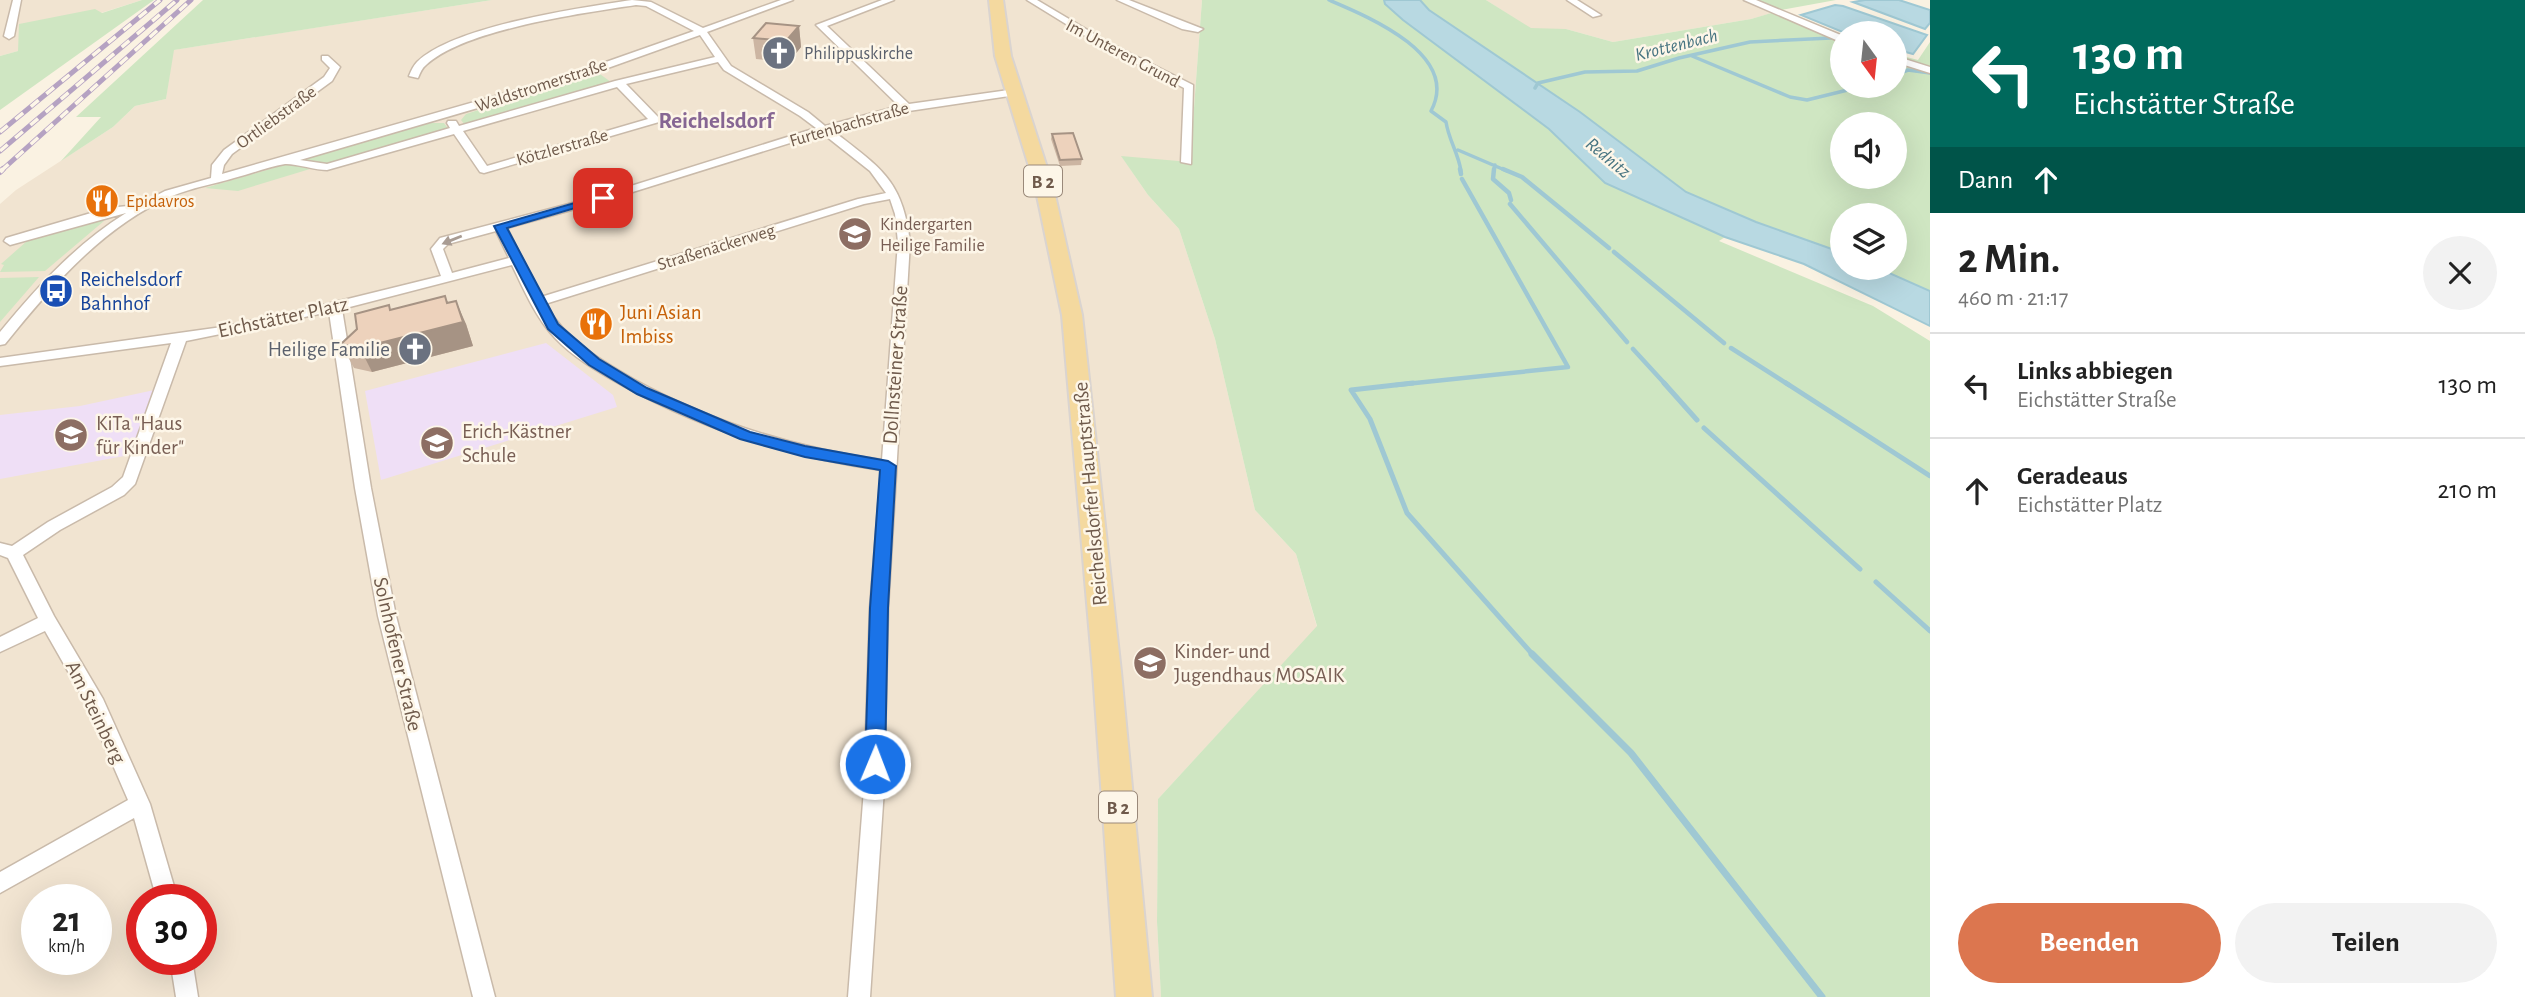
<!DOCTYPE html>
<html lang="de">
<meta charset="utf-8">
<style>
:root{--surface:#fff;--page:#f2f2f2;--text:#222;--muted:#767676;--line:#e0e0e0;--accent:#dc764f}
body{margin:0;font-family:"Alegreya Sans",sans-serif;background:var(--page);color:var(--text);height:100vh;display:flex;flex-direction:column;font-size:26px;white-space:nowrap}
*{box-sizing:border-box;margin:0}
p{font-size:23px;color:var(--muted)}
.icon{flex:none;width:38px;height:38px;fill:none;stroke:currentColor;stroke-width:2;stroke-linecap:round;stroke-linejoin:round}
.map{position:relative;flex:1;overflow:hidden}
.details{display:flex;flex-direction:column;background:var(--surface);width:595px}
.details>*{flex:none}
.hud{background:#00695c;color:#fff;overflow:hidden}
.needle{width:46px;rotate:165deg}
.buttons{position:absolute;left:1830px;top:21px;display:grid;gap:14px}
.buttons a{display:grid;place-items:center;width:77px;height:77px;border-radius:50%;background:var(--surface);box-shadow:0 7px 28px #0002;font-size:35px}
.speed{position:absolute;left:21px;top:884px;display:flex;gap:14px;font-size:35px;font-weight:700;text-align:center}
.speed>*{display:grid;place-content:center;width:91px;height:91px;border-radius:50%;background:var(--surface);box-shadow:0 7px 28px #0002;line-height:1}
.speed small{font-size:18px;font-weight:400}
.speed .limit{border:10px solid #d22;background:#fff;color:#111}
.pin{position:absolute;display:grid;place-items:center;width:60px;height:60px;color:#fff;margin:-30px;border-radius:14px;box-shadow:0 4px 10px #0006}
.me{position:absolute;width:77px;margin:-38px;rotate:1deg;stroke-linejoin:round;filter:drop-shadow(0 0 5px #0008)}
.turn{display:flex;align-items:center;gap:24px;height:147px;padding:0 28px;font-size:32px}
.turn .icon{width:91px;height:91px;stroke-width:2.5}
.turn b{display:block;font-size:49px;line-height:60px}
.then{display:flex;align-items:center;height:66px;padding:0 28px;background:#0003;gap:14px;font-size:26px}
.round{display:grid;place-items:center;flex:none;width:74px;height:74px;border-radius:37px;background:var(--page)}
.summary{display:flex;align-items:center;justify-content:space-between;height:119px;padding:0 28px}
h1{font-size:42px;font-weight:600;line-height:52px}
.action{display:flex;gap:14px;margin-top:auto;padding:14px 28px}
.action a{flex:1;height:80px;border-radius:42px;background:var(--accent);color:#fff;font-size:28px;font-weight:600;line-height:80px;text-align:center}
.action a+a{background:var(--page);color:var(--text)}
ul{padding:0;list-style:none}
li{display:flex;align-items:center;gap:21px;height:105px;padding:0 28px;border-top:2px solid var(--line)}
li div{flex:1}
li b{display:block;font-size:26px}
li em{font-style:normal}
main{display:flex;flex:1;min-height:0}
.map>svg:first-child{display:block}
.residential{fill:#f1e4d1;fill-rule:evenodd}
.education{fill:#efdff6}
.green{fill:#cfe6c2;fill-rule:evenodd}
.water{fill:#b8d9e2;stroke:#9fc8d3;stroke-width:2}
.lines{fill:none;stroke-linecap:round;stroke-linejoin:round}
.stream-far3{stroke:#9fc8d3;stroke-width:3.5}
.stream-far2{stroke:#9fc8d3;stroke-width:4.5}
.stream-far1{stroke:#9fc8d3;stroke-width:5}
.stream{stroke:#9fc8d3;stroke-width:7}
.street-casing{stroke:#c9baaa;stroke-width:3}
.primary-casing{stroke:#dad4d0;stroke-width:4}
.street{fill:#fff;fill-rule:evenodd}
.primary{fill:#f4d99f;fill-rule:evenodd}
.rail-far1-casing{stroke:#b5a2c2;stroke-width:5}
.rail-casing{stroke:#b5a2c2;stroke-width:6}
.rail-far1{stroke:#fdf6e8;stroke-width:3.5;stroke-dasharray:10;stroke-linecap:butt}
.rail{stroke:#fdf6e8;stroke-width:4.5;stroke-dasharray:12;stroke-linecap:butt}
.wall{fill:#ccb5a2}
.shaded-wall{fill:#a69384}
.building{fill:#edd2bc;stroke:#a69384;stroke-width:2}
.oneway{fill:#a99c93}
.route{fill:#1a73e8;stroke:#114b97;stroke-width:2}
.labels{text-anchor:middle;stroke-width:5;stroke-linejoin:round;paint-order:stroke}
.far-worship-label{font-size:18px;fill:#5b616d;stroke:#fdf6e8;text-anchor:start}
.far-street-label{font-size:18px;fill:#6f5a4b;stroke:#fdf6e8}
.far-food-label{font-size:18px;fill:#c56008;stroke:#fdf6e8;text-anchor:start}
.far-education-label{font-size:18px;fill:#785e54;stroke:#fdf6e8;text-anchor:start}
.far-water-label{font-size:19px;font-style:italic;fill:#477481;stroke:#fdf6e8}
.shield{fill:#fdf6e8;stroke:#9a897a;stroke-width:2}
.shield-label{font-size:19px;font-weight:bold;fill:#6f5a4b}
.transit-label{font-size:21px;fill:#164399;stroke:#fdf6e8;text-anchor:start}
.food-label{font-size:21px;fill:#c56008;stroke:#fdf6e8;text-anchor:start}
.street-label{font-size:21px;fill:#6f5a4b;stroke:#fdf6e8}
.worship-label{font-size:21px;fill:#5b616d;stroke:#fdf6e8;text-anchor:end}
.education-label{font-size:21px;fill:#785e54;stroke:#fdf6e8;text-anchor:start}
.far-district-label{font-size:23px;font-weight:bold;fill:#866693;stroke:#fdf6e8}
</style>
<main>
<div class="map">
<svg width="1930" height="997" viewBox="0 0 1930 997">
<rect width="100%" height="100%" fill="#faf2e2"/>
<path class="residential" d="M 0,0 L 142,0 L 101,13 L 18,51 L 0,56 Z
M 492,0 L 1202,0 L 1190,163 L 1122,157 L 1148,195 L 1179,229 L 1215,339 L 1255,510 L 1296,554 L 1317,627 L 1158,799 L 1157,922 L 1161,997 L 0,997 L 0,204 L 16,190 L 113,127 L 135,106 L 166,99 L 173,50 ZM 37,900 L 96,900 L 96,959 L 37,959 ZM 142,900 L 201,900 L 201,959 L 142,959 Z
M 1486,0 L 1755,0 L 1779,11 L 1751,19 L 1613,42 L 1566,29 L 1531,29 Z"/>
<path class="education" d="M 546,343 L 613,395 L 617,407 L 381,480 L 365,391 Z
M 159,389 L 135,454 L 0,479 L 0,415 L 80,406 Z"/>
<path class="green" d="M 142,0 L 154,0 L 0,110 L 0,56 L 18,51 L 19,24 L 95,9 L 102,13 Z
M 203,0 L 492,0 L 174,50 L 166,99 L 135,106 L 113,127 L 61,161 L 101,117 L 76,117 Z
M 1202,0 L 1384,0 L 1385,4 L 1403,20 L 1549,129 L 1605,183 L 1725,237 L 1719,241 L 1873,306 L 1930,341 L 1930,997 L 1161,997 L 1157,922 L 1158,799 L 1317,626 L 1296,554 L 1255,510 L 1215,339 L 1179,229 L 1148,195 L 1121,156 L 1190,162 Z
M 1420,0 L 1486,0 L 1531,28 L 1566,29 L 1613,42 L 1751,19 L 1778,11 L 1755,0 L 1836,0 L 1781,10 L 1843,38 L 1843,86 L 1895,86 L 1895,54 L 1918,60 L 1930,42 L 1930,291 L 1878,268 L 1895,268 L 1895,215 L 1843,215 L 1843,253 L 1756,222 L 1686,192 L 1580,112 L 1429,10 ZM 1843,124 L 1895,124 L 1895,177 L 1843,177 Z
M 597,72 L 611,82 L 465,125 L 461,120 L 466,114 Z
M 431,123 L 444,123 L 449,130 L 328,164 L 300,160 Z
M 287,164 L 310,169 L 238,191 L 205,188 Z
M 101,220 L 104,221 L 45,271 L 0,272 L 4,265 L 1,264 L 27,241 Z
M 39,277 L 0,322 L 0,278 Z"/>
<path class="water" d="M 1384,0 L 1420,0 L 1429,10 L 1580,112 L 1686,192 L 1756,222 L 1843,253 L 1843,268 L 1878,268 L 1930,291 L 1930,326 L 1804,264 L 1725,237 L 1605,183 L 1549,129 L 1403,20 L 1385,4 Z
M 1865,0 L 1899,0 L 1930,10 L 1930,23 L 1925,29 L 1853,2 Z
M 1835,5 L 1843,6 L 1927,35 L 1913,54 L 1895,49 L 1895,33 L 1845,33 L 1801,15 Z"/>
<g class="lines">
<path class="stream-far3" d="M 1329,0 C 1369,17 1461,55 1431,111 L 1446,122 C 1449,141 1458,152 1461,171
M 1692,56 L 1790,97 L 1807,100 L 1864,86
M 1895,75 L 1908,70 L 1930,73
M 1535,88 L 1538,83 L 1585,72 L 1637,71 L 1679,58 L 1750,42 L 1831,38
M 1458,150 L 1507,171
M 1494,171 L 1495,165"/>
<path class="stream-far2" d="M 1460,169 L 1461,174
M 1494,169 L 1493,179 L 1509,193 L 1511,200
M 1503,169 L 1522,177 L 1609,248
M 1510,204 L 1627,342
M 1614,252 L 1724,343
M 1731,348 L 1789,385
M 1633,349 L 1666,385
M 1396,385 L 1568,367 L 1462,179"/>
<path class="stream-far1" d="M 1413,383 L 1351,390 L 1370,419 L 1407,513 L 1534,656
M 1664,383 L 1697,420
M 1786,383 L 1930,476
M 1704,428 L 1860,569
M 1876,582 L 1930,631"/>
<path class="stream" d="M 1532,654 L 1631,753 L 1822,997"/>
<g class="street-casing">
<path id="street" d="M 13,0 L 21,0 L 14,36 L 9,39 L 4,36 Z
M 632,0 L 651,2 L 703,28 L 781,0 L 793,0 L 707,32 L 731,66 L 808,112 L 825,126 L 899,106 L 816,25 L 882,0 L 894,0 L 827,26 L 909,104 L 1016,89 L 1021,92 L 1016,95 L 882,115 L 832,130 C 879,167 903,179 910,242 L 888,608 L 884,789 L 870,997 L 848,997 L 864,789 L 870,608 L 881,470 C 789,457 701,429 620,384 C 597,371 573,357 555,338 C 536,318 524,290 512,265 L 342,309 L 371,488 L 396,616 L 495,997 L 473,997 L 378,616 L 355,488 L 329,312 L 186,341 L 135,484 L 124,495 L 60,530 L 23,555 L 54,616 L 103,699 L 150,804 L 178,900 L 157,900 L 134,818 L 0,893 L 0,872 L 128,800 L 86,703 L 45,631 L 0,652 L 0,637 L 38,618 L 8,558 L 0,555 L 0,543 L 12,546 L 48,522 L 112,487 L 123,477 L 171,343 L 0,366 L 0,358 L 222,327 L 307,309 L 441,276 L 431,249 L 440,238 L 599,196 L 816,128 L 800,116 L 724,70 L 718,62 L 626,84 L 659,118 L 659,122 L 484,173 L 480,172 L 454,134 L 327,170 C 316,170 293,163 285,164 C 268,167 250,174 234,178 C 214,184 191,188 172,196 C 103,226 51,287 5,344 L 0,345 L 0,332 C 37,287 76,244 126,213 L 10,245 L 4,241 L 6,238 L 108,208 L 138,205 L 165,191 L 211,178 L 212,165 L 224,150 L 324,77 L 330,68 L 322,60 L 322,56 L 328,56 L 340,67 L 332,81 L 232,154 L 224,165 L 222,174 L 569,75 L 694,31 L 646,6 L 636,5 C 583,13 465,29 426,65 C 422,68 420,73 418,78 L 409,76 C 411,71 413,66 417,62 C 454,26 579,8 632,0 ZM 700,35 L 715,57 L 615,81 L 459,126 L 456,121 L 448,121 L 447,123 L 450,128 L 327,164 L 300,160 L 577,79 ZM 617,87 L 648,119 L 487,166 L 463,131 ZM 822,133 L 870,171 L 886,193 L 858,199 L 541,297 L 507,228 L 607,200 ZM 890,199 L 895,214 L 898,242 L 882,460 C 794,448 711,422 633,379 C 598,359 566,340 545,304 L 864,204 ZM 496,231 L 509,258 L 452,273 L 443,249 L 448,244 Z
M 1027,0 L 1037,0 L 1106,41 L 1193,85 L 1191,164 L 1181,162 L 1184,88 L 1100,45 Z
M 1117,0 L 1129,0 L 1203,29 L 1198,32 L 1182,29 Z
M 1567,0 L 1577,0 L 1601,15 L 1593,17 Z
M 1744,0 L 1756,0 L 1843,36 L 1843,43 Z
M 1895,56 L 1930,67 L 1930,73 L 1895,62 Z
M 170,959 L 192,959 L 198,997 L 176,997 Z"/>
</g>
<g class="primary-casing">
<path id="primary" d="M 989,0 L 1003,0 L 1011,56 L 1053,186 L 1082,315 L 1121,672 L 1152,997 L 1116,997 L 1093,672 L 1062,315 L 1035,186 L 995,56 Z"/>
</g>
<use href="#street" class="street"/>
<use href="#primary" class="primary"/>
<g class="rail-far1-casing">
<path id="rail-far1" d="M 0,132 L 160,0
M 0,151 L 177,0
M 1,171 L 191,0"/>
</g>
<g class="rail-casing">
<path id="rail" d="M 0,172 L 3,169"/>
</g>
<use href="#rail-far1" class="rail-far1"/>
<use href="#rail" class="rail"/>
</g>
<path class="wall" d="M 799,26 L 801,47 L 789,62 L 756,59 L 753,38 Z
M 1052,134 L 1082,159 L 1081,165 L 1060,166 L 1051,139 Z
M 448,303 L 466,324 L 473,346 L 372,372 L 354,368 L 341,344 Z"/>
<path class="shaded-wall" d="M 799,26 L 801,47 L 789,62 L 786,41 Z
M 445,296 L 455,320 L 456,301 L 466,324 L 473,346 L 372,372 L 360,348 L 447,303 Z"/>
<path class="building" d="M 766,23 L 799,26 L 786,41 L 753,38 Z
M 1073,133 L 1082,159 L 1060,160 L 1052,134 Z
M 445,296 L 447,303 L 456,301 L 463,322 L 360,348 L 341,344 L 357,329 L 355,314 L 389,305 L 390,310 Z"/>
<defs><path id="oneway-solid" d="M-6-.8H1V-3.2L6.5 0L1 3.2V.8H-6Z" transform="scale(1.75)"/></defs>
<use class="oneway" href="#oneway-solid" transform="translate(452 240) rotate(158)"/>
<path class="route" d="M 599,196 L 609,198 L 507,228 L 558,324 L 599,359 L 647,388 L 750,432 L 805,446 L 888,461 L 896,466 L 888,608 L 885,764 L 882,770 L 875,772 L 868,770 L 865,764 L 870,608 L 880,470 L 805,457 L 740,439 L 637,394 L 589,365 L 548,329 L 494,226 Z"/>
<defs>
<g id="church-disc" transform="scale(1.75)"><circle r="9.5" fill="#6b7280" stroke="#fdf6e8"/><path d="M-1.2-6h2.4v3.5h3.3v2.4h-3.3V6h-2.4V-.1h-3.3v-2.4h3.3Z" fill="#fff"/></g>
<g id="restaurant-disc" transform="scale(1.75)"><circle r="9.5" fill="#e8710a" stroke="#fdf6e8"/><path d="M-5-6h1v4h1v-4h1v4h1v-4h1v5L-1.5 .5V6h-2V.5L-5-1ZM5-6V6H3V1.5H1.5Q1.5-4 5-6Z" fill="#fff"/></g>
<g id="school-disc" transform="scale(1.75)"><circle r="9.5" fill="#8d6e63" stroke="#fdf6e8"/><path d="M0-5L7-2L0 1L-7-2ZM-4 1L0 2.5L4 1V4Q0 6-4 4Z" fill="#fff"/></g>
<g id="bus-disc" transform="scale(1.75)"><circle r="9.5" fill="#1a4fb4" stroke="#fdf6e8"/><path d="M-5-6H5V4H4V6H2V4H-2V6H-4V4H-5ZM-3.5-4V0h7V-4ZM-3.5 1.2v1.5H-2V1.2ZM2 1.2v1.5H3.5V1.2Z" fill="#fff"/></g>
</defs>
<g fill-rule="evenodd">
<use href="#church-disc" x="779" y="53"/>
<use href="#restaurant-disc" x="102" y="201"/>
<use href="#school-disc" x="855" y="234"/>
<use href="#bus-disc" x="56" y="291"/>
<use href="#restaurant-disc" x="596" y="324"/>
<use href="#church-disc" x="415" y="349"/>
<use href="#school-disc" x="71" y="435"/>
<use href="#school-disc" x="437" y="443"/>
<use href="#school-disc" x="1150" y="663"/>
</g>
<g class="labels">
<g class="far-worship-label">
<text x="804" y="59">Philippuskirche</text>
</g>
<g class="far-street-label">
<text transform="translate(1123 53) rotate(28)" y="6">Im Unteren Grund</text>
<text transform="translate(541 85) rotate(-18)" y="6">Waldstromerstraße</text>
<text transform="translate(276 117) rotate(-36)" y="6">Ortliebstraße</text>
<text transform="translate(849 124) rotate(-16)" y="6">Furtenbachstraße</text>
<text transform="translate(562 147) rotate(-16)" y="6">Kötzlerstraße</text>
<text transform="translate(716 247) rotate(-17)" y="6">Straßenäckerweg</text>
</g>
<g class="far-food-label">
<text x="126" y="207">Epidavros</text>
</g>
<g class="far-education-label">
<text x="880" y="230">Kindergarten<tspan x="880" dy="21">Heilige Familie</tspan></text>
</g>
<g class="far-water-label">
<text transform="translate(1676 44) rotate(-14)" y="7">Krottenbach</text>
<text transform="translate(1609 157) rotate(40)" y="7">Rednitz</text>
</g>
<g class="shield">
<rect x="1024" y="165.5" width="38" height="31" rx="5"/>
<rect x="1099" y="791.5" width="38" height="31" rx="5"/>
</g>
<g class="shield-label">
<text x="1043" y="188">B 2</text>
<text x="1118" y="814">B 2</text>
</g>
<g class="transit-label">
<text x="80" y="286">Reichelsdorf<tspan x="80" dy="24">Bahnhof</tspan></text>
</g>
<g class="food-label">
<text x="620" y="319">Juni Asian<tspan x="620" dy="24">Imbiss</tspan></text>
</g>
<g class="street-label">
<text transform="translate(283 317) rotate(-12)" y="7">Eichstätter Platz</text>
<text transform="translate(895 365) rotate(-86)" y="7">Dollnsteiner Straße</text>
<text transform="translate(1090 494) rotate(-95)" y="7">Reichelsdorfer Hauptstraße</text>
<text transform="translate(398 654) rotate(77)" y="7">Solnhofener Straße</text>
<text transform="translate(96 712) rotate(64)" y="7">Am Steinberg</text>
</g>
<g class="worship-label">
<text x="390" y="356">Heilige Familie</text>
</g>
<g class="education-label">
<text x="96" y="430">KiTa "Haus<tspan x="96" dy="24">für Kinder"</tspan></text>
<text x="462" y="438">Erich-Kästner<tspan x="462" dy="24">Schule</tspan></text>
<text x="1174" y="658">Kinder- und<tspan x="1174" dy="24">Jugendhaus MOSAIK</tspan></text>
</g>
<g class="far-district-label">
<text x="716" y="128">Reichelsdorf</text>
</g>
</g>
</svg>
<div class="buttons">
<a><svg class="needle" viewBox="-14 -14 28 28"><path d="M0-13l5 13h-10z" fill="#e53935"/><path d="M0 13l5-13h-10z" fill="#767676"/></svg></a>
<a><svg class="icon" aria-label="sound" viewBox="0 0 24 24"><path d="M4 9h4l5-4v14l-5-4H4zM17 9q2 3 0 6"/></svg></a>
<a><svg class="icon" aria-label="layers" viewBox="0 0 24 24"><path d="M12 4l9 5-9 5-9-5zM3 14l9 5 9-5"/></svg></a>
</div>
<div class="speed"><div>21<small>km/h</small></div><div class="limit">30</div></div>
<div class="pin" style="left:603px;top:198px;background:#d93025"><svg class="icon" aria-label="arrive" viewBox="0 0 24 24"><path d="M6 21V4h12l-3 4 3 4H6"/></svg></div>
<svg class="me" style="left:875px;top:764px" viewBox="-20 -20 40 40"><circle r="17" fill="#1a73e8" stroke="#fff" stroke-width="3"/><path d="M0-11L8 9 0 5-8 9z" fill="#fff"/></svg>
</div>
<section class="details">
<div class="hud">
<div class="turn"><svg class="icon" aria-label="left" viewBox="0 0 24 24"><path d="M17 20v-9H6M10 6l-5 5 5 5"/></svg><div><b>130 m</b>Eichstätter Straße</div></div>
<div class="then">Dann<svg class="icon" aria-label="ahead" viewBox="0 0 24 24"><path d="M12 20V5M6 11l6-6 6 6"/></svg></div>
</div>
<div class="summary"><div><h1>2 Min.</h1><p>460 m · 21:17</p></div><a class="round"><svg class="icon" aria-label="close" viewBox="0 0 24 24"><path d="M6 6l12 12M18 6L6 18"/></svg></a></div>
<ul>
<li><svg class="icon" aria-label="left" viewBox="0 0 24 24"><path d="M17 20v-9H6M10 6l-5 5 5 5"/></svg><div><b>Links abbiegen</b><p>Eichstätter Straße</p></div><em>130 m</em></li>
<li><svg class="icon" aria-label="ahead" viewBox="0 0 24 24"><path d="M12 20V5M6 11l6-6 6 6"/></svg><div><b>Geradeaus</b><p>Eichstätter Platz</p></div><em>210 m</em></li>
</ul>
<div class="action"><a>Beenden</a><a>Teilen</a></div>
</section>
</main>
